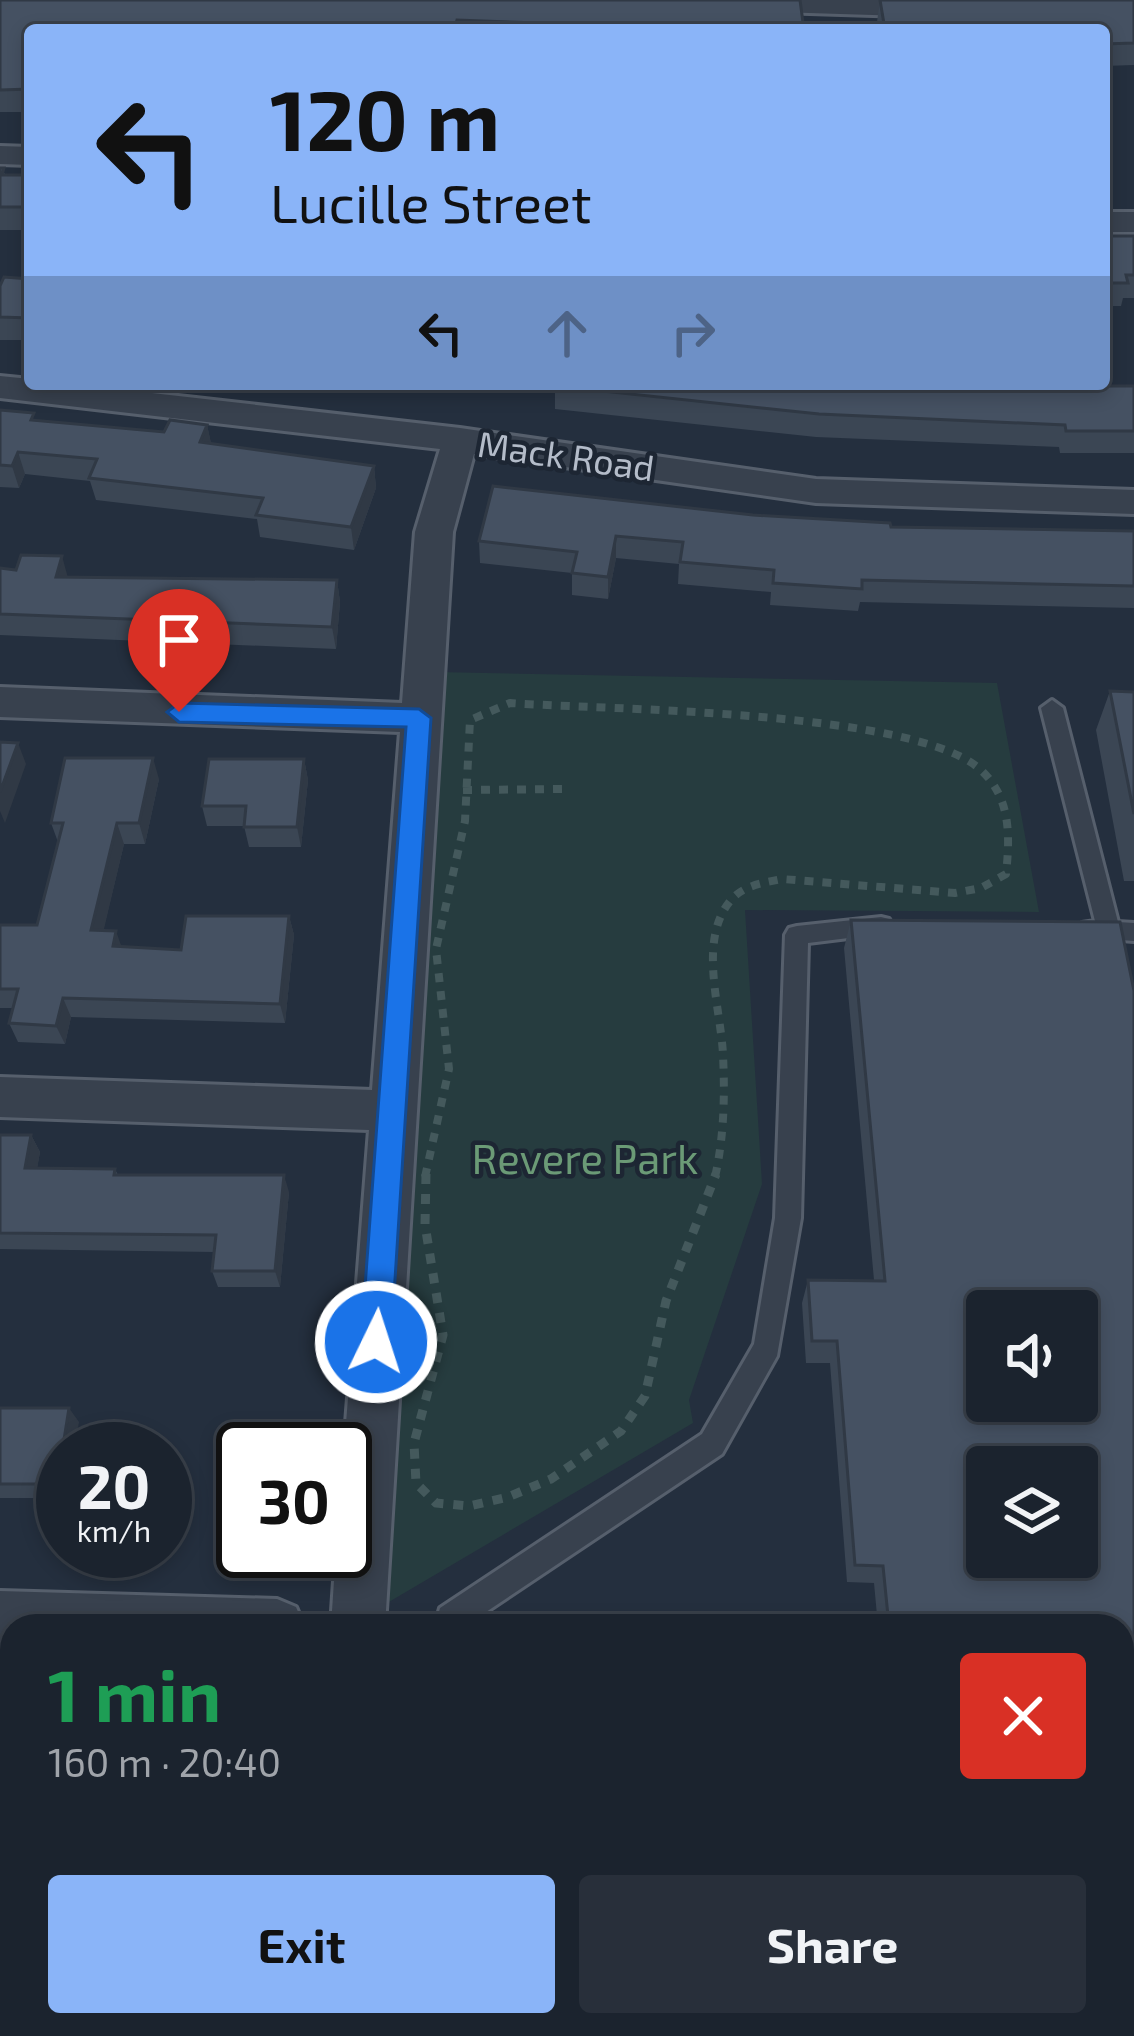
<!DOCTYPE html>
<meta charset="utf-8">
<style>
:root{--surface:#1b232e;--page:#282f3a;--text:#f1f3f6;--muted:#a0a4aa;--line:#39404a;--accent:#8ab4f8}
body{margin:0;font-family:"Exo 2",sans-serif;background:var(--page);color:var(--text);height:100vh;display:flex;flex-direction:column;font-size:45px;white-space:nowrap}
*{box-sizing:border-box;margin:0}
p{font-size:39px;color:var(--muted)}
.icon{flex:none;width:66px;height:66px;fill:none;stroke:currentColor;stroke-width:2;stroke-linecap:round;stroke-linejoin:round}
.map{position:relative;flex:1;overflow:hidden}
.panel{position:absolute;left:0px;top:1614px;width:1134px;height:423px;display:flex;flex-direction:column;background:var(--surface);border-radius:36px 36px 0 0;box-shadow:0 6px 18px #0003,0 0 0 3px var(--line)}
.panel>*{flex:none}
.banner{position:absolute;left:24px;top:24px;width:1086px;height:366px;border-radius:12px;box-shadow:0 6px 18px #0003,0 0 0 3px var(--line);background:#8ab4f8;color:#111;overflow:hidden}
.buttons{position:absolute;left:966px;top:1290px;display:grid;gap:24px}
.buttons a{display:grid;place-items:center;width:132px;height:132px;border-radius:12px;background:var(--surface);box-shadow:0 6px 18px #0003,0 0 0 3px var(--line);font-size:60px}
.speed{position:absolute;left:36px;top:1422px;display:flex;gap:24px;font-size:60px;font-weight:700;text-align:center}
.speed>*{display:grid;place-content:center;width:156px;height:156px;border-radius:50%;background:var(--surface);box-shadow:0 6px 18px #0003,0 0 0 3px var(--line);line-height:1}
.speed small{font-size:30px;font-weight:400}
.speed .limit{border:6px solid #111;border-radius:18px;background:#fff;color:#111}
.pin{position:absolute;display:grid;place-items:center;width:102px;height:102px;color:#fff;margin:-123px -51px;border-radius:50% 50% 50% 0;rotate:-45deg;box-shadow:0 0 12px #0007}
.pin .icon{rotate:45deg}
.me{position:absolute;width:132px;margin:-66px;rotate:4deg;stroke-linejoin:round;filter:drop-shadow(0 0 9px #0008)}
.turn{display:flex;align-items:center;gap:42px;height:252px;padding:0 48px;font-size:54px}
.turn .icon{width:156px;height:156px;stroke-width:2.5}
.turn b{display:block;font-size:84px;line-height:102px}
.lanes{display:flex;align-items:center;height:114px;padding:0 48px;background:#0003;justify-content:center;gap:60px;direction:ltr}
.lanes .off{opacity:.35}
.round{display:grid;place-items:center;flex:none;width:126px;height:126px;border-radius:12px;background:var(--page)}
.summary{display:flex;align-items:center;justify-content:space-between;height:204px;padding:0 48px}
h1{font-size:72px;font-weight:700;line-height:90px;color:#1e9e55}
.action{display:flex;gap:24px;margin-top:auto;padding:24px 48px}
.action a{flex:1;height:138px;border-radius:12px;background:var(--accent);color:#111;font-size:48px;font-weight:700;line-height:138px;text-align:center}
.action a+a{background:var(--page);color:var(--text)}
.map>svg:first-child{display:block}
.green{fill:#263c3f}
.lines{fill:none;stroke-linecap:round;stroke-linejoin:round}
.service-casing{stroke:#565f6c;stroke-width:6}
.minor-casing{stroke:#565f6c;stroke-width:6}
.path-far1{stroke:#44595c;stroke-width:8;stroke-dasharray:9 9;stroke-linecap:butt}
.path{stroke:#44595c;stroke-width:9;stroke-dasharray:10 10;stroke-linecap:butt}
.service{fill:#38414e;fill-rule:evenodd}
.minor{fill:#38414e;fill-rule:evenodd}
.wall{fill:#3b4654}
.shaded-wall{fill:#303945}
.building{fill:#455162;stroke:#303945;stroke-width:3;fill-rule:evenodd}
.route{fill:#1a73e8;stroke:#114b97;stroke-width:3}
.labels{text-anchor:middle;stroke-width:9;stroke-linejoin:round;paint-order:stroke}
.far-street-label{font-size:36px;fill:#b4bcc9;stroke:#1d2633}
.park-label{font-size:42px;fill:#6b9a76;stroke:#1d2633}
</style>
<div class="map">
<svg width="1134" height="2036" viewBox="0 0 1134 2036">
<rect width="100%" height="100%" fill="#242f3e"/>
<path class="green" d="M 436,672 L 997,683 L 1039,912 L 745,910 L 762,1184 L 689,1400 L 693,1423 L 382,1606 Z"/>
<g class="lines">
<g class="service-casing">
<path id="service" d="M 1052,700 L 1063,708 L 1118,922 L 1134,923 L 1134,941 L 1082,937 L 1078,930 L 1082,923 L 1095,921 L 1041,708 Z
M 881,917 L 889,919 L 893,926 L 889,933 L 808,943 L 801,1218 L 777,1356 L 722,1454 L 465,1626 L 435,1626 L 440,1608 L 702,1434 L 754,1344 L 775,1218 L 785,935 L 789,928 L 797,926 Z
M 1122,1977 L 1134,1977 L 1134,2009 L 1122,2009 Z
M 420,2025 L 452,2025 L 452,2036 L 420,2036 Z"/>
</g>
<g class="minor-casing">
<path id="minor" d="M 632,0 L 938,0 L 950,8 L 936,17 L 646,8 Z
M 0,146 L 30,147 L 30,165 L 0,164 Z
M 1104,212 L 1134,212 L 1134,232 L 1104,232 Z
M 0,376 L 30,379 L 30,384 L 72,384 L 460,428 L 816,479 L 1134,490 L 1134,514 L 816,503 L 474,454 L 453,532 L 385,1626 L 331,1626 L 336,1551 L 345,1551 L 344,1449 L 369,1130 L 0,1117 L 0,1077 L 372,1090 L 400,732 L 0,717 L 0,687 L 402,703 L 415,532 L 440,449 L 0,398 Z
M 0,1591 L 277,1599 L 296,1607 L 304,1626 L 12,1626 L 12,1646 L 0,1645 Z
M 302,2025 L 364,2025 L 363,2036 L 301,2036 Z"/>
</g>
<path class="path-far1" d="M 463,790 L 564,789
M 425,1177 L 449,1069 L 436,949 L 465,821 L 470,720 L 510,703 C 608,710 919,710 982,771 C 1011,799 1010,836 1006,874 L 981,888 L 955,893 L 782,879 C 763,883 744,885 731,900 C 697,940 721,1008 723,1055 C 725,1096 724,1137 715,1177"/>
<path class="path" d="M 426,1174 L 425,1225 L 443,1335 L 414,1443 L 416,1483 L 436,1503 L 469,1506 L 508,1497 L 551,1479 L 621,1431 L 645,1396 L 666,1301 L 716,1174"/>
<use href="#service" class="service"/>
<use href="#minor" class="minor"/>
</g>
<path class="wall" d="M 0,0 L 804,30 L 30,30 L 30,112 L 0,112 Z
M 880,0 L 1134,0 L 1134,65 L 1104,66 L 1104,30 L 878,30 L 877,22 Z
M 0,168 L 6,175 L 30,175 L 30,230 L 0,230 Z
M 1104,236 L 1134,236 L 1134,298 L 1123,298 L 1121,306 L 1104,306 Z
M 30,279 L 30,340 L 0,340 L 0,286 Z
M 555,386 L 1134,386 L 1134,453 L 1060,453 L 1059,447 L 816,437 L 555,409 Z
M 0,410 L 36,421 L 164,432 L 207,425 L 211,444 L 374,466 L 376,488 L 354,550 L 260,537 L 257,519 L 96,500 L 90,481 L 25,474 L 19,488 L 0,487 Z
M 753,515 L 891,527 L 1134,531 L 1134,608 L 860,602 L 858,611 L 770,605 L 771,592 L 678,584 L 679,564 L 616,558 L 608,599 L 572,595 L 572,573 L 480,563 L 479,541 Z
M 0,568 L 68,577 L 337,580 L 340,602 L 336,649 L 0,635 Z
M 1110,691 L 1134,692 L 1134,881 L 1124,881 L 1096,730 Z
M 304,759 L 308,780 L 301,847 L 249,847 L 244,826 L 207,826 L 202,806 Z
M 159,779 L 145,844 L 124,844 L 103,931 L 122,946 L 181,950 L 289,916 L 294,935 L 285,1023 L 71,1017 L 65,1044 L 18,1042 L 9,1023 L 13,1008 L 0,1008 L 0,925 L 37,925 L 58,842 L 51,823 Z
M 851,920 L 1134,991 L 1134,1899 L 1122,1899 L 1122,1626 L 878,1626 L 874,1583 L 847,1582 L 830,1363 L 806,1363 L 802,1303 L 808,1280 L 874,1280 L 844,948 Z
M 0,1135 L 31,1135 L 40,1152 L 37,1168 L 115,1169 L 118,1175 L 289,1192 L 280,1287 L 218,1287 L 212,1271 L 214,1252 L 0,1249 Z
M 0,1408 L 79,1422 L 63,1449 L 63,1498 L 0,1498 Z"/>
<path class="shaded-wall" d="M 207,425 L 212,447 L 200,442 Z
M 18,452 L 25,474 L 19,488 L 12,466 Z
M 374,466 L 376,488 L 354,550 L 351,527 Z
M 616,536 L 616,558 L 608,599 L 608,577 Z
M 62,556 L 68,578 L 56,577 Z
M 337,580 L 340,602 L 336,649 L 332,627 Z
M 18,743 L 26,764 L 5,823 L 0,811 L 0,792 Z
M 153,758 L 159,779 L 145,844 L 139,823 Z
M 304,759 L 308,780 L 301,847 L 297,827 Z
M 117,823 L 124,844 L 99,950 L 91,930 Z
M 289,916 L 294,935 L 285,1023 L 280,1004 Z
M 116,931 L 123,951 L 113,946 Z
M 63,998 L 71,1017 L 65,1044 L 56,1026 Z
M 31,1135 L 40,1152 L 34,1186 L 25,1168 Z
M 284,1175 L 289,1192 L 280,1287 L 275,1271 Z
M 69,1408 L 79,1422 L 74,1449 L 63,1449 L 63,1493 L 57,1484 Z
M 12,1743 L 12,1825 L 5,1870 L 0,1868 L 0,1818 Z"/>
<path class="building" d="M 0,0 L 800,0 L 804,30 L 537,30 L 538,23 L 457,20 L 454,30 L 347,26 L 347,30 L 30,30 L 30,89 L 0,90 Z
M 880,0 L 1134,0 L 1134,43 L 1104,44 L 1104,30 L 885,30 Z
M 0,168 L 4,168 L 2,175 L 30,175 L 30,207 L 0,207 Z
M 1104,236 L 1134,236 L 1134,275 L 1126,275 L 1128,283 L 1104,283 Z
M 4,277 L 30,279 L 30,318 L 0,317 L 0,286 Z
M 555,384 L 1025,384 L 1025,386 L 1134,386 L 1134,431 L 1066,431 L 1065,425 L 819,414 L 555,386 Z
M 0,410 L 34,413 L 31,420 L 164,432 L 170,420 L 207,425 L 200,442 L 374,466 L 351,527 L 256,515 L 263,498 L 89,478 L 97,459 L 18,452 L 12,466 L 0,465 Z
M 493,486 L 753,515 L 890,523 L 891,527 L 1134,531 L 1134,586 L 862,580 L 862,589 L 773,583 L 774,570 L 680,562 L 683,542 L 616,536 L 608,577 L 572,573 L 577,552 L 479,541 Z
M 21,555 L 62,556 L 56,577 L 337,580 L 332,627 L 0,614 L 0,568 L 16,570 Z
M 1110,691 L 1134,692 L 1134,814 Z
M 0,742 L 18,743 L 0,792 Z
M 65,758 L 153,758 L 139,823 L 117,823 L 91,930 L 116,931 L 113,946 L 181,950 L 186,916 L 289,916 L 280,1004 L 63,998 L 56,1026 L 9,1023 L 18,989 L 0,989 L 0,925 L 37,925 L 63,823 L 51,823 Z
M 209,759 L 304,759 L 297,827 L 244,827 L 246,806 L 202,806 Z
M 851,920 L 1120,922 L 1134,991 L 1134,1890 L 1122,1890 L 1122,1626 L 889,1626 L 883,1566 L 855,1565 L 837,1341 L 812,1341 L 808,1280 L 885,1281 ZM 987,1311 L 1077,1311 L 1077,1401 L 987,1401 ZM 987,1467 L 1077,1467 L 1077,1557 L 987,1557 Z
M 0,1135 L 31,1135 L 25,1168 L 115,1169 L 114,1175 L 284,1175 L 275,1271 L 212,1271 L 216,1235 L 0,1233 Z
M 0,1408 L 69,1408 L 57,1484 L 0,1484 Z
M 0,1734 L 12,1734 L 0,1818 Z"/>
<path class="route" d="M 179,703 L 419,709 L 431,718 L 391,1342 L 387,1353 L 376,1357 L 365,1353 L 361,1342 L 406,727 L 179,722 L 167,712 Z"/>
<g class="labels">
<g class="far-street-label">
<text transform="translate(566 456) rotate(8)" y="13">Mack Road</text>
</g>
<g class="park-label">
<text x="585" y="1174">Revere Park</text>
</g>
</g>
</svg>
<div class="buttons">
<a><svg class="icon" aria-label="sound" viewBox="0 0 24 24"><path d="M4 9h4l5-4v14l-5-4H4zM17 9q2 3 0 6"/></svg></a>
<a><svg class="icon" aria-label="layers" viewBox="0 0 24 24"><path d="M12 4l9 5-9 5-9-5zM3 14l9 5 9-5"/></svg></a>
</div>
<div class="speed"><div>20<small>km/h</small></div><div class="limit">30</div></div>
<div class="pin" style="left:179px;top:712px;background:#d93025"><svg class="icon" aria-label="arrive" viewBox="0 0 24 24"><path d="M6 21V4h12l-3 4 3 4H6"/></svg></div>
<svg class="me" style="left:376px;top:1342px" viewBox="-20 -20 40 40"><circle r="17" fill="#1a73e8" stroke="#fff" stroke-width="3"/><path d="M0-11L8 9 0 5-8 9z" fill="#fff"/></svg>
<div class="banner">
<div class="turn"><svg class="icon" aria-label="left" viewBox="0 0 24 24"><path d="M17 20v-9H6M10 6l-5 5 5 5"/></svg><div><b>120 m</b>Lucille Street</div></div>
<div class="lanes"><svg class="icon" aria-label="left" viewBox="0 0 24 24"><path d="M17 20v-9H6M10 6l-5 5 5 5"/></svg><svg class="icon off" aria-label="ahead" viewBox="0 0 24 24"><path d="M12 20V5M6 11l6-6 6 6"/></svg><svg class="icon off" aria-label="right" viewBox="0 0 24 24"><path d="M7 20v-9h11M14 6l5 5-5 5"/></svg></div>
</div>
<section class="panel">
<div class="summary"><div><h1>1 min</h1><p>160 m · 20:40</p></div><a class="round" style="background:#d93025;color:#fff"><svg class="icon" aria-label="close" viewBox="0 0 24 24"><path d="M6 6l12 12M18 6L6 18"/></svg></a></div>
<div class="action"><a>Exit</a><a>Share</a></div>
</section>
</div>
